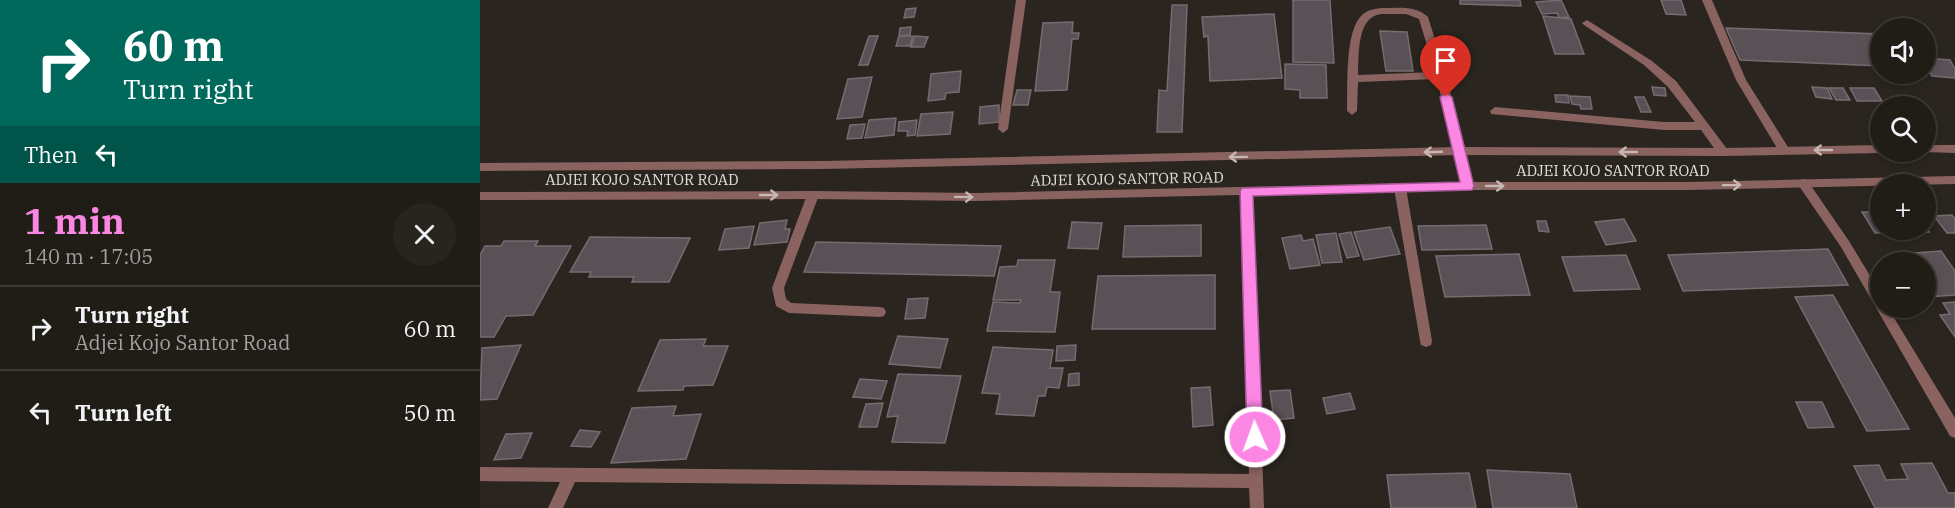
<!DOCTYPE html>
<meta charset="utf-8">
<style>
:root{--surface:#201c16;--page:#28251f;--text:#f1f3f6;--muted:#a2a1a1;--line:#3d3a35;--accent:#fc86e4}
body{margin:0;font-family:"IBM Plex Serif",serif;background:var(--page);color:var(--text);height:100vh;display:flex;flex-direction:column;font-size:22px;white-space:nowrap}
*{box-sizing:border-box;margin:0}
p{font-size:20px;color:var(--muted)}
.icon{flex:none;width:33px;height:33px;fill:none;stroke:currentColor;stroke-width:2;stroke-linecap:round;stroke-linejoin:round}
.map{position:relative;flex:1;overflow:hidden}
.drawer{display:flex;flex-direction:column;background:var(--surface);width:480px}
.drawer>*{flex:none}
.top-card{background:#00695c;color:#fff;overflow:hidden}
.tools{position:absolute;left:1390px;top:18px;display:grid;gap:12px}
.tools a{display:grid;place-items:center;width:66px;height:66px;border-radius:50%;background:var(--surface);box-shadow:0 3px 9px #0003,0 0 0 2px var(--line);font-size:30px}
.pin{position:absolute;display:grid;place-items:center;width:51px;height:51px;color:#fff;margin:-62px -26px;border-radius:50% 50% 50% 0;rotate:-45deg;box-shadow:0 0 6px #0007}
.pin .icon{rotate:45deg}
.me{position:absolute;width:66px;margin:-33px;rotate:358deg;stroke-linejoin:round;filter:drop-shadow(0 0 4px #0008)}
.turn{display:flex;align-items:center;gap:21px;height:126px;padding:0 24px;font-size:27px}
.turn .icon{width:78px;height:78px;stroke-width:2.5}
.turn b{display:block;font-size:42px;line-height:51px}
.then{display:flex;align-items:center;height:57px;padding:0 24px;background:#0003;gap:12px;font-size:22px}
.round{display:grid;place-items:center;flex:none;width:63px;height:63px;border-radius:32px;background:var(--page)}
.headline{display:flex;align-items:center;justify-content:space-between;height:102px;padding:0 24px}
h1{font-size:36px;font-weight:800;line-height:45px;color:var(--accent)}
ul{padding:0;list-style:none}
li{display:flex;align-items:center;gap:18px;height:84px;padding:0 24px;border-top:2px solid var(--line)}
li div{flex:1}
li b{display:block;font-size:22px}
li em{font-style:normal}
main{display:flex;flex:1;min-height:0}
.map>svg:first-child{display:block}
.building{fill:#5a5157;stroke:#756c72;stroke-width:1.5}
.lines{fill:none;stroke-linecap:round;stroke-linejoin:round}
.service{fill:#8a625f;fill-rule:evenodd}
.minor{fill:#8a625f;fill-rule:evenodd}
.tertiary{fill:#8a625f;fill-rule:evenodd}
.oneway{stroke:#c6b7b3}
.route{fill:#fc86e4;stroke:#a45794;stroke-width:1.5}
.labels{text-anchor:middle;stroke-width:4.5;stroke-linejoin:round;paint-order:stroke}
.street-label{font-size:15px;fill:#e0dcd7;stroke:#2a251e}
</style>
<main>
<section class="drawer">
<div class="top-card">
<div class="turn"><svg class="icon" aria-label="right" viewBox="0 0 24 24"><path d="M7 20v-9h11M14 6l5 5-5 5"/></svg><div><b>60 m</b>Turn right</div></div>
<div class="then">Then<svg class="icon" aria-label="left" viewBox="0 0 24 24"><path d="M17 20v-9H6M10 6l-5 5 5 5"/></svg></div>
</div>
<div class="headline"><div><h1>1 min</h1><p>140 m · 17:05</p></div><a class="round"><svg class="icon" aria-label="close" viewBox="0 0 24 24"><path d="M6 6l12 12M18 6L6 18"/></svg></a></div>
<ul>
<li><svg class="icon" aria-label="right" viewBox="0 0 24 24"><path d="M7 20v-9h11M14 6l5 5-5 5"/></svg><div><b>Turn right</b><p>Adjei Kojo Santor Road</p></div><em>60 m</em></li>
<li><svg class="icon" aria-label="left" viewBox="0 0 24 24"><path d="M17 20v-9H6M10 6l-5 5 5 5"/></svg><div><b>Turn left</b></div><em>50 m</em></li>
</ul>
</section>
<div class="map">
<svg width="1475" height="508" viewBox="0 0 1475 508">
<rect width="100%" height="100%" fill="#2a251e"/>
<path class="building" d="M 813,0 L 850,0 L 854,63 L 813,62 Z
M 980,0 L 1040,0 L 1041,6 L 980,4 Z
M 1081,0 L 1089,17 L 1079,18 L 1077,13 L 1062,14 L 1056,2 Z
M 1181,0 L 1201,0 L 1206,15 L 1186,14 Z
M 692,5 L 707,5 L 702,132 L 677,132 L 679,90 L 687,91 Z
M 436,8 L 434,17 L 424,18 L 426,9 Z
M 794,14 L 802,78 L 730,81 L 728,36 L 724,37 L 722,17 Z
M 1063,16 L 1091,19 L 1104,54 L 1075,54 Z
M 593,22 L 592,33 L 599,33 L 598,39 L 592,39 L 587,90 L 555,91 L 563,23 Z
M 431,27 L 430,35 L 419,36 L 420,28 Z
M 1246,28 L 1401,34 L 1401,66 L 1260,60 Z
M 900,31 L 927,32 L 933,71 L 906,71 Z
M 389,36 L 398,36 L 388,65 L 379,65 Z
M 419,36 L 433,36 L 430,46 L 416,46 Z
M 435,36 L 448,37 L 444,47 L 431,47 Z
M 1446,58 L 1470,60 L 1475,69 L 1475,78 L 1452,76 L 1446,66 Z
M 805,64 L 846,65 L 847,98 L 820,98 L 820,90 L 805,89 Z
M 481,71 L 479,92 L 466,93 L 465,99 L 448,101 L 451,74 Z
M 392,77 L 382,117 L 357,119 L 368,79 Z
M 1172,87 L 1185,88 L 1186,96 L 1174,95 Z
M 1332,87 L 1347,88 L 1352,99 L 1336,97 Z
M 1349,88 L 1363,88 L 1370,100 L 1356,100 Z
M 1370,88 L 1394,88 L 1402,101 L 1377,101 Z
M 537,90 L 551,90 L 548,105 L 533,105 Z
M 1075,95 L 1088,95 L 1089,103 L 1076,102 Z
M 1090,96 L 1110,97 L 1112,109 L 1101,109 L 1100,105 L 1092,104 Z
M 1155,97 L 1164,97 L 1171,112 L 1161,112 Z
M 519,105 L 519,122 L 499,124 L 500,107 Z
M 473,112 L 470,134 L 437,136 L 441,114 Z
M 416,118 L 414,135 L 385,138 L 389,120 Z
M 437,120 L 435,135 L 427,136 L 428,131 L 418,131 L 419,122 Z
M 385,124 L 382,138 L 367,139 L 370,125 Z
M 1382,212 L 1401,212 L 1401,230 L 1446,230 L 1446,226 L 1449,232 L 1395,233 Z
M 1472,215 L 1475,219 L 1475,233 L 1467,233 L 1454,216 Z
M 1144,219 L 1156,241 L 1126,245 L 1115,222 Z
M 307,220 L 305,229 L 310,229 L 307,242 L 274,245 L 280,223 Z
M 1057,221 L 1066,221 L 1069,232 L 1059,231 Z
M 592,222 L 622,223 L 618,249 L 588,248 Z
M 721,225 L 721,256 L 643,257 L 645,226 Z
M 1006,225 L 1012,249 L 942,250 L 938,226 Z
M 274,226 L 269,248 L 239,250 L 245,229 Z
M 910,227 L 920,254 L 884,260 L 874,232 Z
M 871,232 L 879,256 L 867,258 L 859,234 Z
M 856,233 L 862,262 L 842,263 L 836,235 Z
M 821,235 L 823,241 L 833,239 L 840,265 L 810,269 L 802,238 Z
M 110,237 L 210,238 L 189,282 L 152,282 L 154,277 L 109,277 L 111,272 L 90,272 Z
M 24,241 L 58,241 L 55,246 L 91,246 L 53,315 L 26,316 L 14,337 L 0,337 L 0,255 L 5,246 L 21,246 Z
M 336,242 L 521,246 L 514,276 L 324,272 Z
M 1348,249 L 1368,285 L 1203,291 L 1188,255 Z
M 1461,251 L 1475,271 L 1475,295 L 1448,297 L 1446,262 L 1414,262 L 1409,255 Z
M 1039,254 L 1050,295 L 965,297 L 956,256 Z
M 1146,255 L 1160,289 L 1094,291 L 1082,257 Z
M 538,260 L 575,260 L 570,292 L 580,292 L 575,332 L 507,331 L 513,302 L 540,303 L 541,300 L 513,300 L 520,267 L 537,266 Z
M 735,275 L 735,329 L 612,329 L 618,276 Z
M 1353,295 L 1429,429 L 1387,431 L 1315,297 Z
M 448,298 L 445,318 L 425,319 L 428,299 Z
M 1475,302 L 1475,337 L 1460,315 L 1470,314 L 1463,303 Z
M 418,336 L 468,339 L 460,368 L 409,364 Z
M 226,339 L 223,346 L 248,346 L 233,385 L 204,386 L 203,390 L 158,391 L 180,340 Z
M 41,345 L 17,399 L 0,400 L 2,348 Z
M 596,345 L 595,360 L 576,361 L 577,346 Z
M 513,347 L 573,350 L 570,368 L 583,368 L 579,388 L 567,387 L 565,396 L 558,396 L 554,416 L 516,414 L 520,394 L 502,393 Z
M 599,373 L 599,385 L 588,386 L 589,374 Z
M 418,374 L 481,376 L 465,443 L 412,442 L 418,416 L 407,417 Z
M 380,379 L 407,381 L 401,399 L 373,397 Z
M 730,387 L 733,425 L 713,427 L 711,388 Z
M 810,390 L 814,418 L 794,420 L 790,391 Z
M 870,393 L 875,409 L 847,414 L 843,398 Z
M 1316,402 L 1342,402 L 1354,427 L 1328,428 Z
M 403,403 L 397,427 L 379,427 L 386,404 Z
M 196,406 L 193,416 L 221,414 L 206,459 L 131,463 L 152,408 Z
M 100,430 L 120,432 L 111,447 L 91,446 Z
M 52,433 L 41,458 L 14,460 L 26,434 Z
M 1452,463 L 1468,493 L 1475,493 L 1475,508 L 1395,508 L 1374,466 L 1399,465 L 1406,480 L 1428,479 L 1421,464 Z
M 1007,470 L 1090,474 L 1097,508 L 1013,508 Z
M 989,473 L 996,508 L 911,508 L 907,475 Z"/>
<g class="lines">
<path class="service" d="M 901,8 C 917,8 936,5 948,17 L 966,75 L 993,186 L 991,189 L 983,189 L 981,186 L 957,79 L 878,82 L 877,111 L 872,115 L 867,111 C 868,87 864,30 883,14 C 888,10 894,9 901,8 ZM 901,14 L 926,14 L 939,19 L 955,72 L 878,75 C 879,57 876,17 901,14 Z
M 1107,20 L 1172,61 L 1196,81 L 1247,149 L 1248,152 L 1247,155 L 1239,155 L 1221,130 L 1184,130 L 1011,114 L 1010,111 L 1015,107 L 1184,122 L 1215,122 L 1188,87 L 1164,65 L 1104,25 L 1102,23 Z
M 920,184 L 926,188 L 952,341 L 951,345 L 946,347 L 941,345 L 940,341 L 914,188 Z
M 333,191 L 339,195 L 304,288 L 306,299 L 311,303 L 400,307 L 404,308 L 406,312 L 404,316 L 400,317 L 309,313 L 296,306 L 292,288 L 327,195 Z"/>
<path class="minor" d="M 536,0 L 546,0 L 528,129 L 523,133 L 518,129 Z
M 1222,0 L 1232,0 L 1266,80 L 1308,147 L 1309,150 L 1308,153 L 1300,153 L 1256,80 Z
M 1323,179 L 1327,180 L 1369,241 L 1401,294 L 1401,308 L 1408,308 L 1475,418 L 1475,438 L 1470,436 L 1361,247 L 1319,186 L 1317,183 L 1319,180 Z
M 767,187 L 773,191 L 784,508 L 770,508 L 769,488 L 95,482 L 83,508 L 68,508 L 80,482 L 0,481 L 0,467 L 769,474 L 761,191 Z"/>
<path class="tertiary" d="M 1401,145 L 1401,152 L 1405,152 L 1401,153 L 1243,156 L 978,155 L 344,169 L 0,171 L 0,163 L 344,161 L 978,147 L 1243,148 Z
M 1446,145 L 1475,145 L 1475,153 L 1442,152 L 1446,152 Z
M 1475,176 L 1475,184 L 1208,190 L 987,190 L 496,201 L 333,199 L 0,200 L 0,192 L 333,191 L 496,193 L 987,182 L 1208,182 Z"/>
</g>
<defs><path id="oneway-shaft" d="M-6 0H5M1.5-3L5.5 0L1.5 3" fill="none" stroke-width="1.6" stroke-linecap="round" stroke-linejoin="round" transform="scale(1.5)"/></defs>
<g class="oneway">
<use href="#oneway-shaft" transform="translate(1343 150) rotate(180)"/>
<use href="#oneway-shaft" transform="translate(953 152) rotate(178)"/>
<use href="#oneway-shaft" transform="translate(1148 152) rotate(-180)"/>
<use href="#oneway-shaft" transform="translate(758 157) rotate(179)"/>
<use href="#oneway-shaft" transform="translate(1252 185) rotate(-1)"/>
<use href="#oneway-shaft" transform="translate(1015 186)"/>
<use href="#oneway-shaft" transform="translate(289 195)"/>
<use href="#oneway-shaft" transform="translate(484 197) rotate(1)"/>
</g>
<path class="route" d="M 966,93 L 972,97 L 994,186 L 992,190 L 773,196 L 783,437 L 781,442 L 775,444 L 770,442 L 767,437 L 760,191 L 762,188 L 980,182 L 960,97 Z"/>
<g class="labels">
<g class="street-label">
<text x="1133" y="176">ADJEI KOJO SANTOR ROAD</text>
<text transform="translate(647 179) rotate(-1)" y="5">ADJEI KOJO SANTOR ROAD</text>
<text x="162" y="185">ADJEI KOJO SANTOR ROAD</text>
</g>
</g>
</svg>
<div class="tools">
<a><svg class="icon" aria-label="sound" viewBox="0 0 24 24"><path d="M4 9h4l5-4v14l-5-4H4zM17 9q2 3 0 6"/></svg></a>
<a><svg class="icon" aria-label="search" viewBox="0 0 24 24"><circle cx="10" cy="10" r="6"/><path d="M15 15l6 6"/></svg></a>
<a>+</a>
<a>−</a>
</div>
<div class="pin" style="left:966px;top:97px;background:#d93025"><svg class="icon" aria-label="arrive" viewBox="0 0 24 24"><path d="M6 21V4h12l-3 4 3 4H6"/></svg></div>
<svg class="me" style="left:775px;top:437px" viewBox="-20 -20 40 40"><circle r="17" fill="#fc86e4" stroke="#fff" stroke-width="3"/><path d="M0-11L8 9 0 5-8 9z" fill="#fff"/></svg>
</div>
</main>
